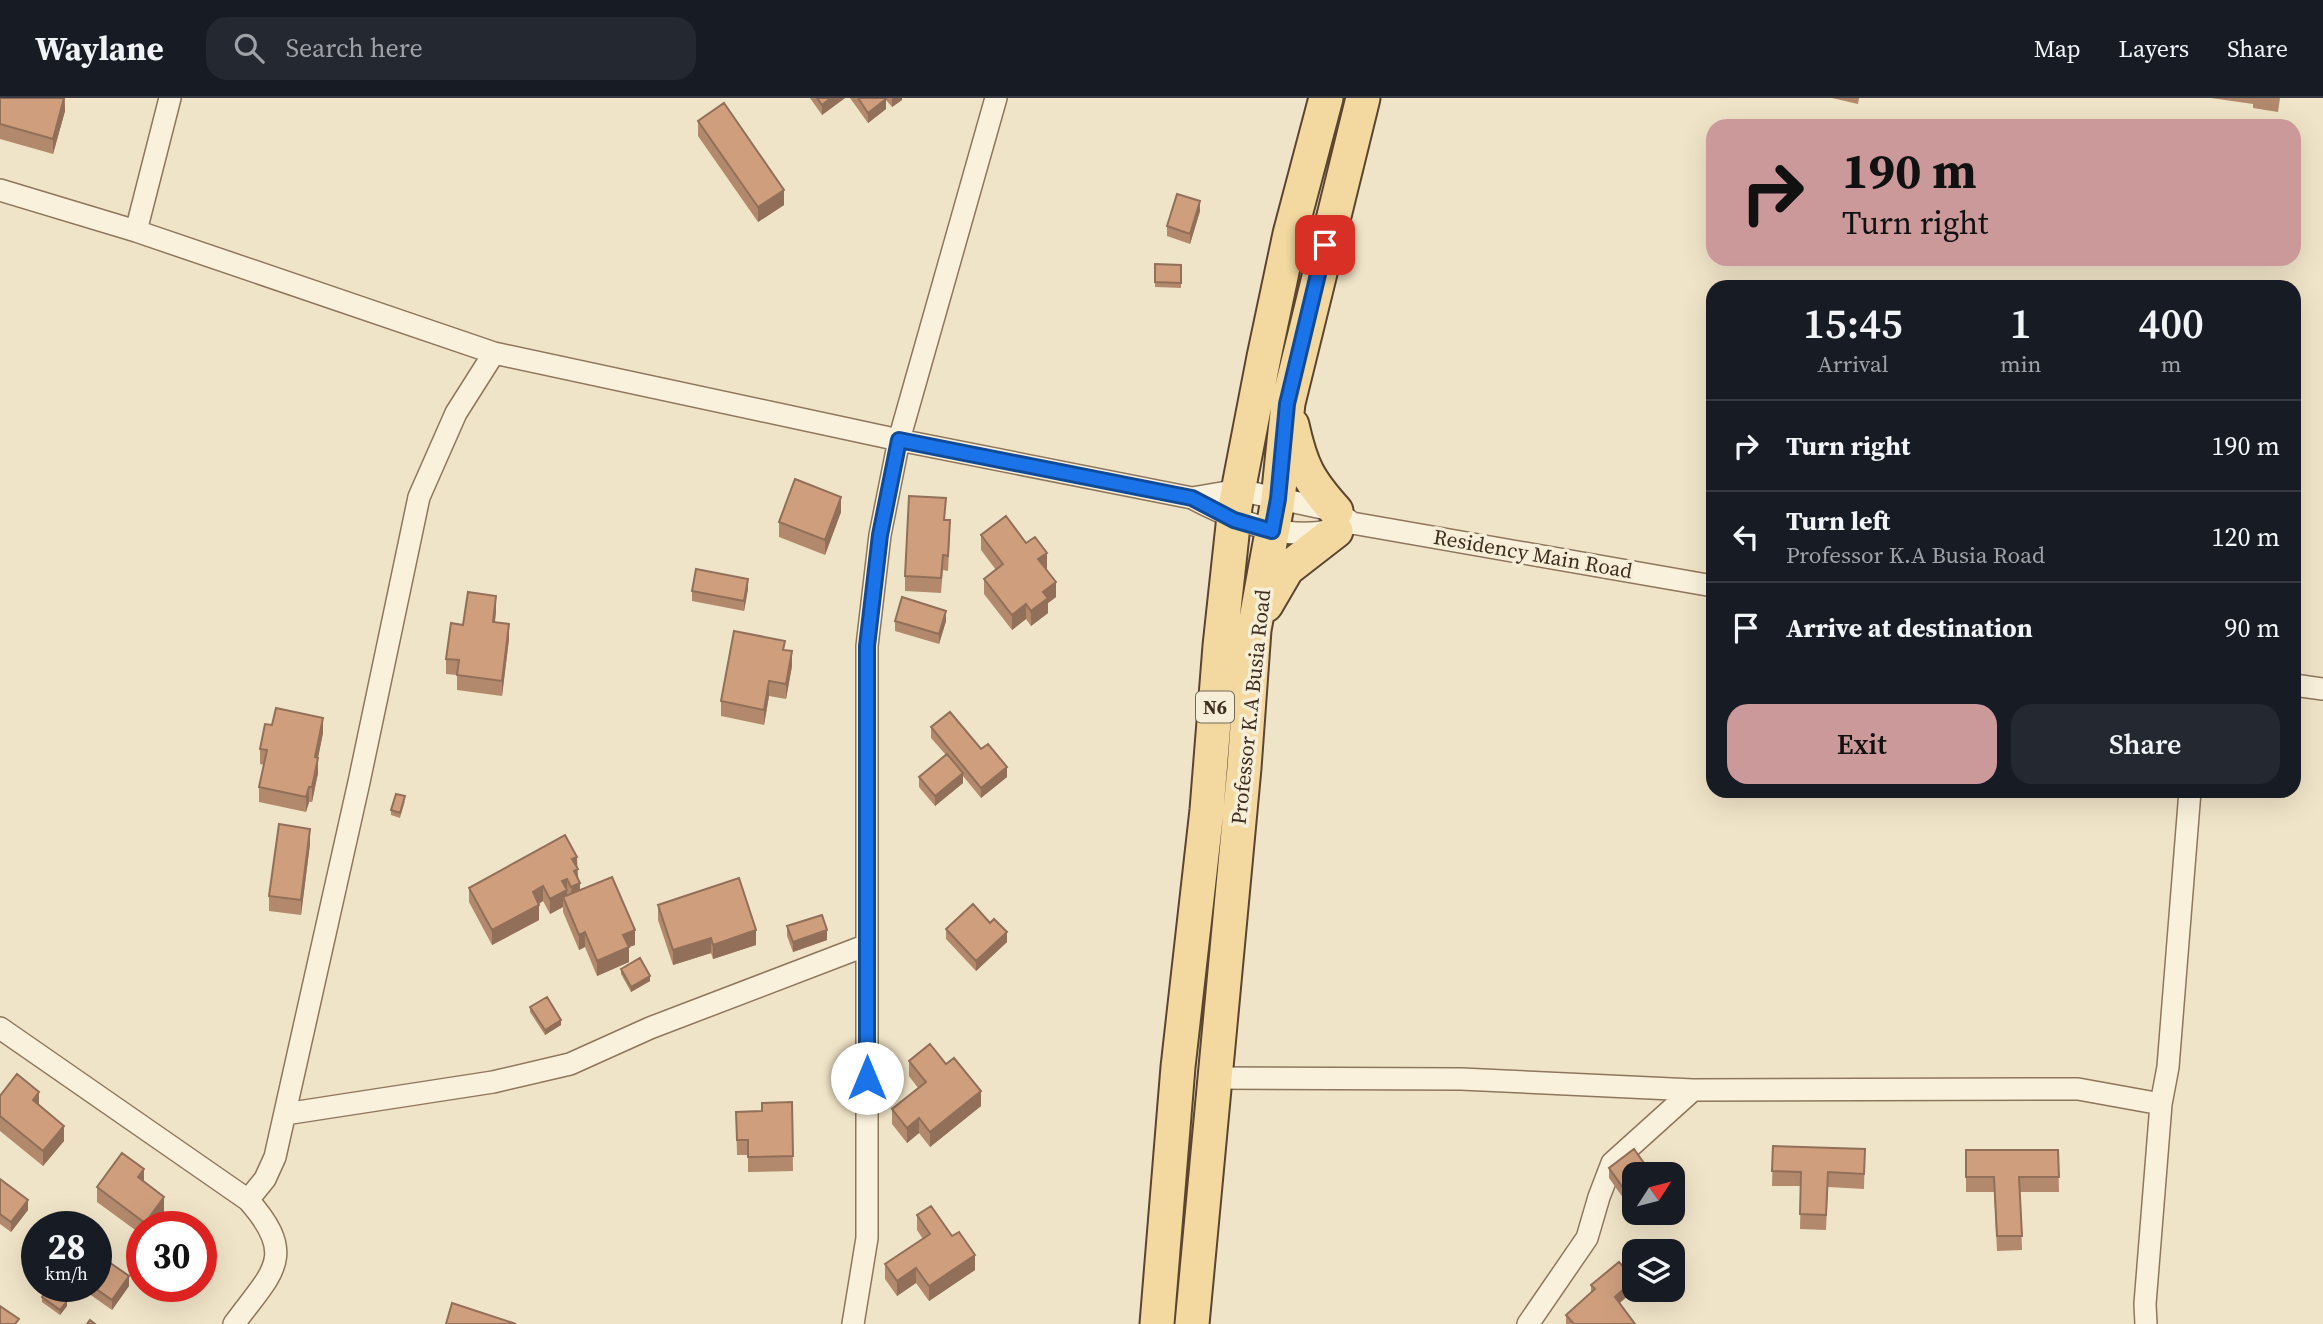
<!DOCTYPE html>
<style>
:root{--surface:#171b24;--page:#242831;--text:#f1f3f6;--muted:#9ea1a6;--line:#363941;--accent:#cc999b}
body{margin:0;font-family:"Source Serif 4",serif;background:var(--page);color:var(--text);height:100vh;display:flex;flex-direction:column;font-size:26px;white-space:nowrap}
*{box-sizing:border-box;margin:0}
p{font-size:23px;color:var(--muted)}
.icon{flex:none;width:38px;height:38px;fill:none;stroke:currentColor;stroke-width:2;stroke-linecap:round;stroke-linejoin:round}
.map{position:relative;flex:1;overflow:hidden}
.panel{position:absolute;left:1706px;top:182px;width:595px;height:518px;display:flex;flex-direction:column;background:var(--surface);border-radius:21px;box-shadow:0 7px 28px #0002}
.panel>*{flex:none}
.guide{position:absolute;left:1706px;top:21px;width:595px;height:147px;border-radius:21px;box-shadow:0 7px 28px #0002;background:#cc999b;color:#111;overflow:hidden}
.needle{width:46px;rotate:54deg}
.fabs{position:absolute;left:1622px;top:1064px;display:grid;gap:14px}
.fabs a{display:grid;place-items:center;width:63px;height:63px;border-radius:14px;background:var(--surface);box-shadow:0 7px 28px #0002;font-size:35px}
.speed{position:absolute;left:21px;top:1113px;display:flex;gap:14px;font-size:35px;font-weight:700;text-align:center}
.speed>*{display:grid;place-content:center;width:91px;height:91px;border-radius:50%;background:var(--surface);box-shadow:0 7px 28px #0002;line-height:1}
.speed small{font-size:18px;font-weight:400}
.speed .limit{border:10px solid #d22;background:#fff;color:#111}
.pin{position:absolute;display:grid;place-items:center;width:60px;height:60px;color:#fff;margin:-30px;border-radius:14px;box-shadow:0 4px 10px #0006}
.me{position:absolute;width:77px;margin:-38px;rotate:0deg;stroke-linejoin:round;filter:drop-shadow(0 0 5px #0008)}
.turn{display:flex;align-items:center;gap:24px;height:147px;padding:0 21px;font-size:32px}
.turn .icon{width:91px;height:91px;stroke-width:2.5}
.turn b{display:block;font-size:49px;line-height:60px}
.eta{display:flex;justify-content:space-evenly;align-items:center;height:119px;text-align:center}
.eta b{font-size:42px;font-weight:600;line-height:49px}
.primary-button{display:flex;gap:14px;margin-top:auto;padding:14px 21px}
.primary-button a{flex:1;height:80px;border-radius:21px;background:var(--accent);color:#111;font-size:28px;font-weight:600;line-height:80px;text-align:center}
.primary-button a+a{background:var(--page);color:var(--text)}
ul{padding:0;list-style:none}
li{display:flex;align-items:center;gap:21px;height:91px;padding:0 21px;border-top:2px solid var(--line)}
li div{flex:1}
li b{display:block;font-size:26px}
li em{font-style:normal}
header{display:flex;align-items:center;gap:42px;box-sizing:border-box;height:98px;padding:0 35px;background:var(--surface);border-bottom:2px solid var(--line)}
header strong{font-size:33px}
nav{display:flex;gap:38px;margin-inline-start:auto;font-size:24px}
.search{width:490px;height:63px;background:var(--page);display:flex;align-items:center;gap:18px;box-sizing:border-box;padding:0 24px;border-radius:21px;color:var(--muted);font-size:26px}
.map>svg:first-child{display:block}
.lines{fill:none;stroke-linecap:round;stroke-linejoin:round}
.street-casing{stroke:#8d765c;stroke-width:24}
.primary-casing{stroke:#5b4430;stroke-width:37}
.street{stroke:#faf1dc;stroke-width:21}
.primary{stroke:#f3d9a0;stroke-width:33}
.wall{fill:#b2896c}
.shaded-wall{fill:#916f58}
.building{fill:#cf9f7d;stroke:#916f58;stroke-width:2}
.route-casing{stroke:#114b97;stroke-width:18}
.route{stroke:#1a73e8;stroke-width:12}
.labels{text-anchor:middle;stroke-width:7;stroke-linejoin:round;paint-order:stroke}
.shield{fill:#f7eed8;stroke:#756857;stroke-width:2}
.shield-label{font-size:19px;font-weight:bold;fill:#3d2e20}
.street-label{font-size:21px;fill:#3d2e20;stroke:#f7eed8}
</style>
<header>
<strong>Waylane</strong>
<div class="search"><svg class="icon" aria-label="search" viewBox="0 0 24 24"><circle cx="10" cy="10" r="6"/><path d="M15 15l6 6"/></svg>Search here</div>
<nav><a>Map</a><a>Layers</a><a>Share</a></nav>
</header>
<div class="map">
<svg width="2323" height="1226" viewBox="0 0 2323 1226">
<rect width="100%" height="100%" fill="#f0e4c8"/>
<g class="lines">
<g class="street-casing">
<path id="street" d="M 0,92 L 136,133 L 494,255
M 136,133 L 170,0
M 1192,400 L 1239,392 L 1336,413 L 1352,425 L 1713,488
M 2294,587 L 2323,591
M 0,930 L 248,1102
M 1214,980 L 1461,981 L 1693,992 L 2078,991 L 2161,1006
M 285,1016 L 493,984 L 570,966 L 650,930 L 867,847
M 234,1226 C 271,1175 299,1159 248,1102 L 265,1081 L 275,1059 L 359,684 L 419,399 L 456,315 L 494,255 L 899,342 L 996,0
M 853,1226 L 867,1140 L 867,548 L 880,437 L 899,342 L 1192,400 C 1240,425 1299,450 1352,425
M 1528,1226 L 1587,1140 L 1599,1099 L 1612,1065 L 1693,992
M 2146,1226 L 2145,1206 L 2161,1006 L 2168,969 L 2190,693"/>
</g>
<g class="primary-casing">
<path id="primary" d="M 1292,327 C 1301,368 1308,382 1336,413
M 1266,507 L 1287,471 L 1336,433
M 1157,1226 L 1178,969 L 1207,712 L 1220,548 L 1235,409 L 1264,259 L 1290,136 L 1326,0
M 1192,1226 L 1244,670 L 1254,532 L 1278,402 L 1288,305 L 1363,0"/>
</g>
<use href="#street" class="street"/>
<use href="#primary" class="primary"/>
</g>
<path class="wall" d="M 0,0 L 65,0 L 65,13 L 53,56 L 0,41 Z
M 810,0 L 845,0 L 822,17 Z
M 850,0 L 902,0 L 902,2 L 892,9 L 886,2 L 886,11 L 868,25 Z
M 1832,0 L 1859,0 L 1858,6 Z
M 2211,0 L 2280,0 L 2278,14 L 2253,10 L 2253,6 Z
M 698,23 L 784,107 L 758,124 L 698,38 Z
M 1200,113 L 1190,146 L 1167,138 L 1167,128 Z
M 1155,166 L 1181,167 L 1181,190 L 1155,189 Z
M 841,414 L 825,457 L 779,439 L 779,424 Z
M 945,422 L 950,437 L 948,473 L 943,472 L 941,495 L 905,493 L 905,478 Z
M 981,437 L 1026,445 L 1047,470 L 1046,471 L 1056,499 L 1048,505 L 1048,515 L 1031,528 L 1026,521 L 1012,532 L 984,496 L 984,481 L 996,472 L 981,452 Z
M 748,491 L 744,513 L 692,503 L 692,493 Z
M 496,513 L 495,524 L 509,541 L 502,598 L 457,592 L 457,577 L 446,576 L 446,561 L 463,527 Z
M 895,523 L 946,523 L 939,546 L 895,533 Z
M 785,552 L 792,568 L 786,601 L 769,598 L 764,627 L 721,618 L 721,603 Z
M 931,629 L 1007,679 L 981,700 L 963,678 L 963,685 L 935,708 L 919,689 L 919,679 L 946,657 L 931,640 Z
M 323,635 L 318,660 L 318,675 L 312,704 L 309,704 L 306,714 L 259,704 L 259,689 L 264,667 L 260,666 L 260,651 Z
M 405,703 L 400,720 L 391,717 L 391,712 Z
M 310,746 L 301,817 L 269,813 L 269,798 Z
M 577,770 L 580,792 L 635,847 L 629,849 L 629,864 L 597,878 L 585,849 L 579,852 L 563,814 L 563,809 L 550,816 L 543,803 L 539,806 L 539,822 L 492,847 L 469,804 L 469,790 Z
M 658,807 L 756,847 L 713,861 L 711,855 L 673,867 L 658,822 Z
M 787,828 L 827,842 L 793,854 L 787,838 Z
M 946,831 L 1007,844 L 976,873 L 946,841 Z
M 621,871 L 650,883 L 631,894 L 621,876 Z
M 530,909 L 561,927 L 545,937 L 530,914 Z
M 909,963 L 981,1008 L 930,1049 L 919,1035 L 907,1045 L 892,1026 L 892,1011 L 918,990 L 909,978 Z
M 0,998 L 39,1008 L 64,1043 L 43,1068 L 0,1033 Z
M 792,1004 L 793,1073 L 748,1074 L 748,1057 L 737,1057 L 736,1014 L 762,1013 Z
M 1773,1048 L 1865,1051 L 1864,1091 L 1828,1089 L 1826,1132 L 1800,1131 L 1801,1088 L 1772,1088 Z
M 1966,1052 L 2058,1052 L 2059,1094 L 2020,1094 L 2022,1152 L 1997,1153 L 1994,1094 L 1966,1094 Z
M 1609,1070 L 1651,1076 L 1634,1076 L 1634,1097 L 1626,1104 L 1609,1080 Z
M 0,1081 L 28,1112 L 11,1134 L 0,1126 Z
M 144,1083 L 164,1114 L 153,1129 L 142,1129 L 142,1137 L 97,1104 L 97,1089 Z
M 917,1117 L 975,1172 L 929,1203 L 916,1185 L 897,1198 L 885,1181 L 885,1166 L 923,1141 L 917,1132 Z
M 1591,1187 L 1619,1205 L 1635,1226 L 1566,1226 L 1566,1217 L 1591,1194 Z
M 78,1188 L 129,1188 L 112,1212 Z
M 42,1199 L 67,1208 L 60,1217 L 42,1204 Z"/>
<path class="shaded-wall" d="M 64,0 L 65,13 L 53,56 L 53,41 Z
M 831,0 L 845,0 L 822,17 L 822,7 Z
M 892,0 L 902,0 L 902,2 L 892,9 Z
M 886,1 L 886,11 L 868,25 L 868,15 Z
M 784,92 L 784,107 L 758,124 L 758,109 Z
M 1200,103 L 1200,113 L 1190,146 L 1190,136 Z
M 841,399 L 841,414 L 825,457 L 825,442 Z
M 1047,455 L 1047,470 L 1038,476 L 1038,461 Z
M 748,481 L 748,491 L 744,513 L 744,503 Z
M 1056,484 L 1056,499 L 1048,505 L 1048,515 L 1031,528 L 1031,513 L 1043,494 Z
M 496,498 L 496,513 L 493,539 L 493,524 Z
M 1026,506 L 1026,521 L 1012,532 L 1012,517 Z
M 946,513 L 946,523 L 939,546 L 939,536 Z
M 509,526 L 509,541 L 502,598 L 502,583 Z
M 792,553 L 792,568 L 786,601 L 786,586 Z
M 769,583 L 769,598 L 764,627 L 764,612 Z
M 323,620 L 323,635 L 315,674 L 315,659 Z
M 318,660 L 318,675 L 312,704 L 312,689 Z
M 1007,669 L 1007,679 L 981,700 L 981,690 Z
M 963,675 L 963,685 L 935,708 L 935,698 Z
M 309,689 L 309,704 L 306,714 L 306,699 Z
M 310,731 L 310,746 L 301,817 L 301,802 Z
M 577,759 L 578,786 L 580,785 L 580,800 L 571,804 L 572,761 Z
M 567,781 L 567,807 L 563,799 L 563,809 L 550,816 L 550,801 L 562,783 Z
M 543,788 L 543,803 L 533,809 L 533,794 Z
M 539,807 L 539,822 L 492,847 L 492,832 Z
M 635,832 L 635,847 L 629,849 L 629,864 L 597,878 L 597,863 L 623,837 Z
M 756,832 L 756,847 L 713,861 L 713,847 Z
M 827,832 L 827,842 L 793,854 L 793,844 Z
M 585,834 L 585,849 L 579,852 L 579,837 Z
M 1007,834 L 1007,844 L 976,873 L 976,863 Z
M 711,840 L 711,855 L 673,867 L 673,852 Z
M 650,878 L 650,883 L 631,894 L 631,889 Z
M 561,922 L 561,927 L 545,937 L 545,932 Z
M 981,993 L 981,1008 L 930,1049 L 930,1034 Z
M 39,994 L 39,1009 L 33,1002 Z
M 919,1020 L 919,1035 L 907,1045 L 907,1030 Z
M 64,1028 L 64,1043 L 43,1068 L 43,1053 Z
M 144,1071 L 144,1086 L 138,1079 Z
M 1634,1087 L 1634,1097 L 1626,1104 L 1626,1094 Z
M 164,1099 L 164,1114 L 153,1129 L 145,1129 L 145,1125 Z
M 28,1102 L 28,1112 L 11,1134 L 11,1124 Z
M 975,1157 L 975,1172 L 929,1203 L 929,1188 Z
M 916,1170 L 916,1185 L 897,1198 L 897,1183 Z
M 129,1178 L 129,1188 L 112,1212 L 112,1202 Z
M 1634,1182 L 1635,1192 L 1615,1209 L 1615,1199 Z
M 67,1203 L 67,1208 L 60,1217 L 60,1212 Z"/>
<path class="building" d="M 0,0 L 64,0 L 53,41 L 0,26 Z
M 817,0 L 831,0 L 822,7 Z
M 858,0 L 885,0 L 886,1 L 868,15 Z
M 724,5 L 784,92 L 758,109 L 698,23 Z
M 1177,96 L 1200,103 L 1190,136 L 1167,128 Z
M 1155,166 L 1181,167 L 1181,185 L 1155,184 Z
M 795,381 L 841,399 L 825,442 L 779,424 Z
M 909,398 L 946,400 L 944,422 L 950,422 L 948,458 L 943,457 L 941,480 L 905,478 Z
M 1006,418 L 1026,445 L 1035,439 L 1047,455 L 1038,461 L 1056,484 L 1043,494 L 1048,500 L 1031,513 L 1026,506 L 1012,517 L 984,481 L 1003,466 L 981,437 Z
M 696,471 L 748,481 L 744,503 L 692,493 Z
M 468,494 L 496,498 L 493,524 L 509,526 L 502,583 L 457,577 L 459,562 L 446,561 L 451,525 L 463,527 Z
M 902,499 L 946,513 L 939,536 L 895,523 Z
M 734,533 L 785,543 L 783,552 L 792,553 L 786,586 L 769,583 L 764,612 L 721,603 Z
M 276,610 L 323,620 L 315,659 L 318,660 L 312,689 L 309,689 L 306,699 L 259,689 L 267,652 L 260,651 L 265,626 L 272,627 Z
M 950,614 L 981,651 L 988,646 L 1007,669 L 981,690 L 931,629 Z
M 947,656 L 963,675 L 935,698 L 919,679 Z
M 396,696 L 405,698 L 400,715 L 391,712 Z
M 279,726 L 310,731 L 301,802 L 269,798 Z
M 565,737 L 577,759 L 572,761 L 578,771 L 574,773 L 580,785 L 571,789 L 567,781 L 562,783 L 567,792 L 550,801 L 543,788 L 533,794 L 539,807 L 492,832 L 469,790 Z
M 612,779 L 635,832 L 623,837 L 629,849 L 597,863 L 585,834 L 579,837 L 563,799 Z
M 739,780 L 756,832 L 713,847 L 711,840 L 673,852 L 658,807 Z
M 973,806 L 990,825 L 994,821 L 1007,834 L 976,863 L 946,831 Z
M 822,817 L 827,832 L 793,844 L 787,828 Z
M 640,860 L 650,878 L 631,889 L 621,871 Z
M 547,899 L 561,922 L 545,932 L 530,909 Z
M 930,946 L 946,966 L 954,960 L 981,993 L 930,1034 L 919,1020 L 907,1030 L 892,1011 L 926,984 L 909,963 Z
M 17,976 L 39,994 L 33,1002 L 64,1028 L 43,1053 L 0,1018 L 0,998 Z
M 792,1004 L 793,1058 L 748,1059 L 748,1042 L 737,1042 L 736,1014 L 762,1013 L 762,1005 Z
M 1773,1048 L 1865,1051 L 1864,1076 L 1828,1074 L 1826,1117 L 1800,1116 L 1801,1074 L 1772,1073 Z
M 1634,1051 L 1651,1075 L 1650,1076 L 1634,1076 L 1634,1087 L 1626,1094 L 1609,1070 Z
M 1966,1052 L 2058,1052 L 2059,1079 L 2019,1079 L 2022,1138 L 1997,1138 L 1994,1079 L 1966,1079 Z
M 122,1055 L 144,1071 L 138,1079 L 164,1099 L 145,1125 L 97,1089 Z
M 0,1081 L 28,1102 L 11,1124 L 0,1116 Z
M 931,1108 L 952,1138 L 959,1134 L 975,1157 L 929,1188 L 916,1170 L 897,1183 L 885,1166 L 930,1136 L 917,1117 Z
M 96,1155 L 129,1178 L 112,1202 L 92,1188 L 96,1188 Z
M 1619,1164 L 1634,1181 L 1634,1182 L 1615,1199 L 1635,1226 L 1574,1226 L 1566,1217 L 1595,1191 L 1591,1187 Z
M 49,1189 L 67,1203 L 60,1212 L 42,1199 Z
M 452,1205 L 516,1226 L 446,1226 Z
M 0,1208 L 19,1221 L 15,1226 L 0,1226 Z
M 90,1222 L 95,1226 L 87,1226 Z"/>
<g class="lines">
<g class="route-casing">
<path id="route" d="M 867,980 L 867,548 L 880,437 L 899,342 L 1192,400 L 1234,422 L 1272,433 L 1278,401 L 1287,306 L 1325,147"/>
</g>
<use href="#route" class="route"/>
</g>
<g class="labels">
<rect class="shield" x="1196" y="593.5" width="38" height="31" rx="5"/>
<g class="shield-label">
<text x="1215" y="616">N6</text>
</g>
<g class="street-label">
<text transform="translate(1533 456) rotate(10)" y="7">Residency Main Road</text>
<text transform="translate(1251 609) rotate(-84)" y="7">Professor K.A Busia Road</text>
</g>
</g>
</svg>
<div class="fabs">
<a><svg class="needle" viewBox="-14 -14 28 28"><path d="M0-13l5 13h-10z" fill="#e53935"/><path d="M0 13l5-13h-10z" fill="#9ea1a6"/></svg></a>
<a><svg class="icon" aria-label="layers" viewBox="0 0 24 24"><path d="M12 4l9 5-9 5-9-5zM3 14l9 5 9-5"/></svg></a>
</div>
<div class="speed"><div>28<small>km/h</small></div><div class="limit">30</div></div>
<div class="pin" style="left:1325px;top:147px;background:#d93025"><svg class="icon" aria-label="arrive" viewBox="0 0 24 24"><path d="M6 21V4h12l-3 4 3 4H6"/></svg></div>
<svg class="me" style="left:867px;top:980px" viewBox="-20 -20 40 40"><circle r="19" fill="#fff"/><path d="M0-13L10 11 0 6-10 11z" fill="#1a73e8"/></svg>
<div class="guide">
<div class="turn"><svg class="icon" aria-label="right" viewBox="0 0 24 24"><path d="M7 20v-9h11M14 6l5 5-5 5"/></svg><div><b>190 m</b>Turn right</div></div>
</div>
<section class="panel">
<div class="eta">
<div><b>15:45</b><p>Arrival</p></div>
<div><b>1</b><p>min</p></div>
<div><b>400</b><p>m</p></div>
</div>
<ul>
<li><svg class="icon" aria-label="right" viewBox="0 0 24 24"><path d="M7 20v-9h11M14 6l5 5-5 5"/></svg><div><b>Turn right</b></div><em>190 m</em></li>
<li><svg class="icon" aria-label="left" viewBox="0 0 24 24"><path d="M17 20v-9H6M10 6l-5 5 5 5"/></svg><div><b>Turn left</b><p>Professor K.A Busia Road</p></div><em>120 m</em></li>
<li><svg class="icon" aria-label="arrive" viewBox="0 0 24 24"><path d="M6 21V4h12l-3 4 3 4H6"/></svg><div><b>Arrive at destination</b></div><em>90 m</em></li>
</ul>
<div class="primary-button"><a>Exit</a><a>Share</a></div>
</section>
</div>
